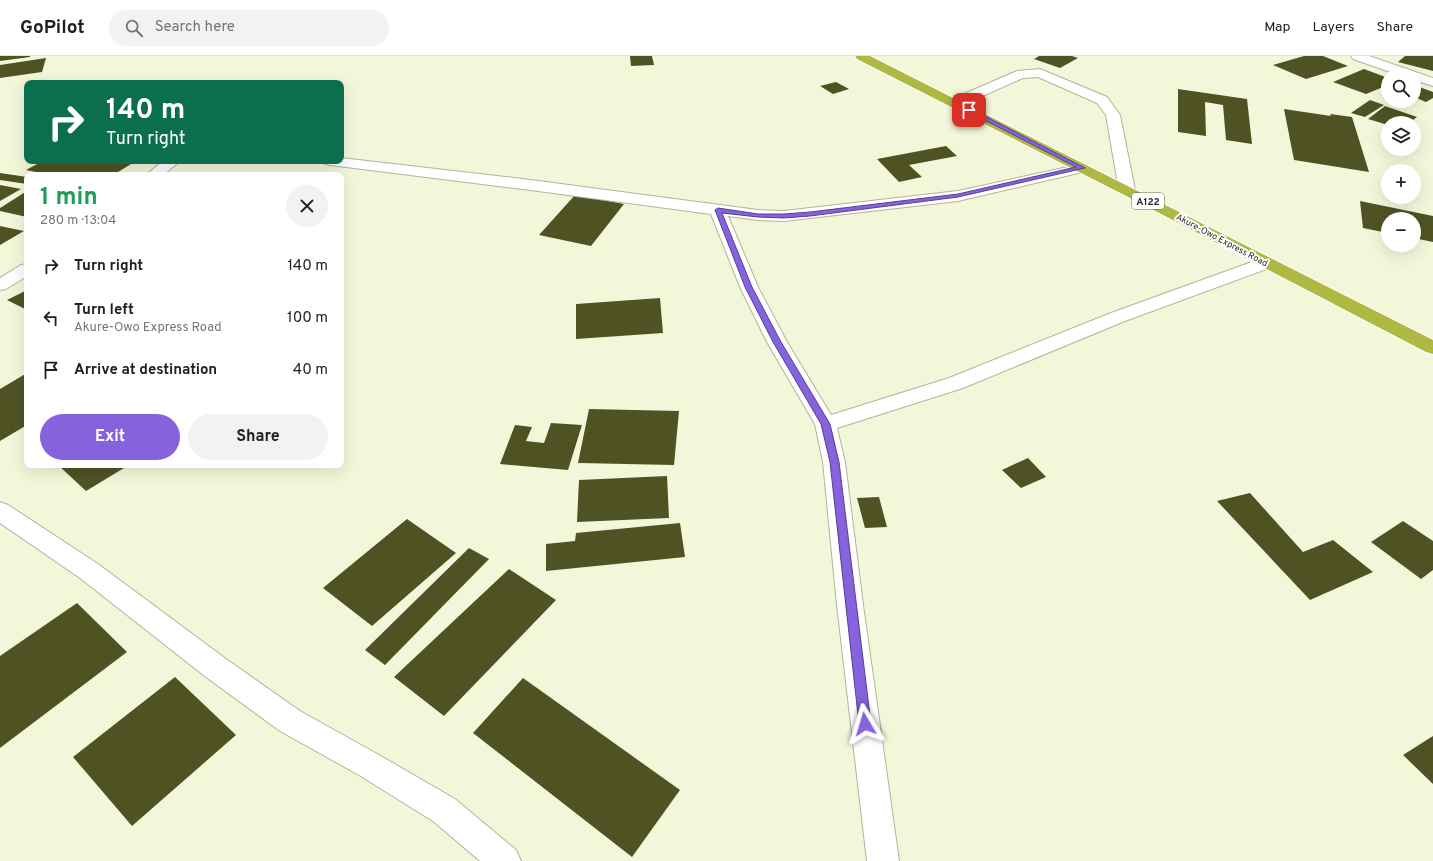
<!DOCTYPE html>
<meta charset="utf-8">
<style>
:root{--surface:#fff;--page:#f2f2f2;--text:#202124;--muted:#757577;--line:#e0e0e0;--accent:#8662dd}
body{margin:0;font-family:Overpass,sans-serif;background:var(--page);color:var(--text);height:100vh;display:flex;flex-direction:column;font-size:15px;white-space:nowrap}
*{box-sizing:border-box;margin:0}
p{font-size:13px;color:var(--muted)}
.icon{flex:none;width:22px;height:22px;fill:none;stroke:currentColor;stroke-width:2;stroke-linecap:round;stroke-linejoin:round}
.map{position:relative;flex:1;overflow:hidden}
.side{position:absolute;left:24px;top:116px;width:320px;height:296px;display:flex;flex-direction:column;background:var(--surface);border-radius:8px;box-shadow:0 4px 16px #0002}
.side>*{flex:none}
.hud{position:absolute;left:24px;top:24px;width:320px;height:84px;border-radius:8px;box-shadow:0 4px 16px #0002;background:#0b6e4f;color:#fff;overflow:hidden}
.buttons{position:absolute;left:1381px;top:12px;display:grid;gap:8px}
.buttons a{display:grid;place-items:center;width:40px;height:40px;border-radius:50%;background:var(--surface);box-shadow:0 4px 16px #0002;font-size:20px}
.pin{position:absolute;display:grid;place-items:center;width:34px;height:34px;color:#fff;margin:-17px;border-radius:8px;box-shadow:0 2px 6px #0006}
.me{position:absolute;width:44px;margin:-22px;rotate:353deg;stroke-linejoin:round;filter:drop-shadow(0 0 3px #0008)}
.turn{display:flex;align-items:center;gap:14px;height:84px;padding:0 16px;font-size:18px}
.turn .icon{width:52px;height:52px;stroke-width:2.5}
.turn b{display:block;font-size:28px;line-height:34px}
.round{display:grid;place-items:center;flex:none;width:42px;height:42px;border-radius:21px;background:var(--page)}
.head{display:flex;align-items:center;justify-content:space-between;height:68px;padding:0 16px}
h1{font-size:24px;font-weight:700;line-height:30px;color:#1e9e55}
.action{display:flex;gap:8px;margin-top:auto;padding:8px 16px}
.action a{flex:1;height:46px;border-radius:24px;background:var(--accent);color:#fff;font-size:16px;font-weight:700;line-height:46px;text-align:center}
.action a+a{background:var(--page);color:var(--text)}
ul{padding:0;list-style:none}
li{display:flex;align-items:center;gap:12px;height:52px;padding:0 16px}
li div{flex:1}
li b{display:block;font-size:15px}
li em{font-style:normal}
header{display:flex;align-items:center;gap:24px;box-sizing:border-box;height:56px;padding:0 20px;background:var(--surface);border-bottom:1px solid var(--line)}
header strong{font-size:19px}
nav{display:flex;gap:22px;margin-inline-start:auto;font-size:14px}
.search{width:280px;height:36px;background:var(--page);display:flex;align-items:center;gap:10px;box-sizing:border-box;padding:0 14px;border-radius:22px;color:var(--muted);font-size:15px}
.map>svg:first-child{display:block}
.building{fill:#4f5324}
.lines{fill:none;stroke-linecap:round;stroke-linejoin:round}
.minor-casing{stroke:#b0b499;stroke-width:2}
.highway-casing{stroke:#fff;stroke-width:2}
.minor{fill:#fff;fill-rule:evenodd}
.highway{fill:#aeb842;fill-rule:evenodd}
.route{fill:#8662dd;stroke:#574090}
.labels{text-anchor:middle;stroke-width:4;stroke-linejoin:round;paint-order:stroke}
.far-street-label{font-size:9px;fill:#292b20;stroke:#fff}
.shield{fill:#fff;stroke:#696b63;stroke-width:1}
.shield-label{font-size:10px;font-weight:bold;fill:#292b20}
</style>
<header>
<strong>GoPilot</strong>
<div class="search"><svg class="icon" aria-label="search" viewBox="0 0 24 24"><circle cx="10" cy="10" r="6"/><path d="M15 15l6 6"/></svg>Search here</div>
<nav><a>Map</a><a>Layers</a><a>Share</a></nav>
</header>
<div class="map">
<svg width="1433" height="805" viewBox="0 0 1433 805">
<rect width="100%" height="100%" fill="#f3f7da"/>
<path class="building" d="M 0,0 L 30,0 L 30,1 L 0,5 Z
M 630,0 L 652,0 L 654,9 L 631,10 Z
M 1039,0 L 1072,0 L 1078,2 L 1060,12 L 1034,3 Z
M 1304,0 L 1323,0 L 1348,10 L 1306,23 L 1273,9 Z
M 1405,0 L 1433,0 L 1433,15 L 1398,6 Z
M 46,2 L 42,16 L 0,22 L 0,9 Z
M 1364,13 L 1388,22 L 1388,29 L 1366,38 L 1333,26 Z
M 836,26 L 849,33 L 833,38 L 820,30 Z
M 1414,29 L 1433,36 L 1433,42 L 1426,46 L 1414,41 Z
M 1178,33 L 1247,43 L 1252,88 L 1226,84 L 1223,49 L 1205,46 L 1206,80 L 1178,76 Z
M 1370,44 L 1384,49 L 1365,61 L 1351,57 Z
M 1385,50 L 1417,61 L 1409,67 L 1388,67 L 1388,69 L 1368,63 Z
M 1284,53 L 1331,60 L 1330,58 L 1352,61 L 1369,116 L 1294,104 Z
M 946,90 L 957,100 L 909,109 L 922,121 L 899,126 L 877,103 Z
M 43,105 L 136,105 L 113,119 L 50,119 L 26,114 Z
M 0,117 L 27,121 L 27,128 L 0,124 Z
M 0,129 L 21,133 L 0,145 Z
M 27,135 L 27,161 L 0,155 L 0,152 Z
M 575,139 L 624,148 L 591,190 L 539,179 Z
M 1360,145 L 1433,160 L 1433,186 L 1414,182 L 1414,163 L 1388,163 L 1388,177 L 1363,172 Z
M 0,170 L 24,175 L 0,189 Z
M 27,234 L 27,254 L 7,244 Z
M 660,242 L 663,277 L 576,283 L 576,248 Z
M 27,317 L 27,369 L 0,385 L 0,333 Z
M 589,353 L 679,355 L 674,409 L 578,407 Z
M 551,367 L 582,369 L 568,414 L 500,408 L 515,369 L 532,371 L 526,385 L 544,387 Z
M 1028,402 L 1046,421 L 1021,432 L 1002,414 Z
M 58,409 L 129,409 L 86,435 Z
M 667,420 L 669,462 L 577,466 L 579,424 Z
M 1250,437 L 1303,496 L 1333,484 L 1373,516 L 1310,544 L 1217,445 Z
M 879,441 L 887,471 L 865,472 L 857,442 Z
M 407,463 L 456,497 L 372,570 L 323,532 Z
M 1403,465 L 1433,485 L 1433,514 L 1421,523 L 1371,486 Z
M 680,467 L 685,501 L 546,515 L 546,488 L 575,485 L 576,477 Z
M 469,492 L 489,503 L 385,609 L 365,594 Z
M 509,513 L 556,544 L 444,660 L 394,621 Z
M 77,547 L 127,596 L 0,692 L 0,600 Z
M 175,621 L 236,679 L 132,770 L 73,701 Z
M 523,622 L 680,734 L 632,801 L 473,677 Z
M 1433,680 L 1433,728 L 1403,699 Z"/>
<g class="lines">
<g class="minor-casing">
<path id="minor" d="M 1351,0 L 1369,0 L 1433,22 L 1433,30 L 1414,24 L 1414,19 L 1399,19 L 1353,3 Z
M 1040,13 L 1107,41 L 1120,59 L 1135,134 L 1132,137 L 1127,139 L 1122,137 L 1119,134 L 1106,59 L 1097,47 L 1038,21 L 1023,22 L 960,50 L 950,50 L 948,47 L 950,44 L 1017,15 Z
M 341,102 L 523,123 L 758,154 L 784,155 L 958,135 L 1082,108 L 1087,109 L 1089,112 L 1087,115 L 958,145 L 784,165 L 758,164 L 728,160 L 758,231 L 787,286 L 831,359 L 949,322 L 1111,257 L 1260,203 L 1266,202 L 1272,203 L 1275,207 L 1272,211 L 1125,265 L 963,332 L 837,372 L 845,406 L 863,549 L 899,805 L 867,805 L 837,549 L 823,406 L 815,368 L 767,286 L 740,231 L 711,158 L 523,133 L 330,109 L 325,108 L 323,105 L 341,105 Z
M 163,105 L 180,105 L 163,119 L 146,119 Z
M 27,208 L 27,220 L 6,233 L 0,234 L 0,222 L 21,209 Z
M 0,446 L 8,449 L 98,508 L 226,603 L 300,655 L 379,699 L 455,743 L 516,794 L 521,805 L 480,805 L 433,765 L 359,719 L 280,675 L 206,621 L 80,522 L 0,467 Z"/>
</g>
<g class="highway-casing">
<path id="highway" d="M 855,0 L 870,0 L 1433,284 L 1433,298 L 1426,296 L 1140,147 L 857,3 Z"/>
</g>
<use href="#minor" class="minor"/>
<use href="#highway" class="highway"/>
</g>
<path class="route" d="M 967,53 L 971,53 L 1085,112 L 958,141 L 810,160 L 784,162 L 758,161 L 722,157 L 752,231 L 781,286 L 830,368 L 839,406 L 871,668 L 869,672 L 865,673 L 861,672 L 859,668 L 830,406 L 821,368 L 773,286 L 745,231 L 715,154 L 718,152 L 758,158 L 784,158 L 810,156 L 958,138 L 1076,111 L 967,55 Z"/>
<g class="labels">
<g class="far-street-label">
<text transform="translate(1222 184) rotate(28)" y="3">Akure-Owo Express Road</text>
</g>
<rect class="shield" x="1132" y="137" width="32" height="16" rx="3"/>
<g class="shield-label">
<text x="1148" y="149">A122</text>
</g>
</g>
</svg>
<div class="buttons">
<a><svg class="icon" aria-label="search" viewBox="0 0 24 24"><circle cx="10" cy="10" r="6"/><path d="M15 15l6 6"/></svg></a>
<a><svg class="icon" aria-label="layers" viewBox="0 0 24 24"><path d="M12 4l9 5-9 5-9-5zM3 14l9 5 9-5"/></svg></a>
<a>+</a>
<a>−</a>
</div>
<div class="pin" style="left:969px;top:54px;background:#d93025"><svg class="icon" aria-label="arrive" viewBox="0 0 24 24"><path d="M6 21V4h12l-3 4 3 4H6"/></svg></div>
<svg class="me" style="left:865px;top:668px" viewBox="-20 -20 40 40"><path d="M0-17L14 15 0 8-14 15z" fill="#8662dd" stroke="#fff" stroke-width="4"/></svg>
<div class="hud">
<div class="turn"><svg class="icon" aria-label="right" viewBox="0 0 24 24"><path d="M7 20v-9h11M14 6l5 5-5 5"/></svg><div><b>140 m</b>Turn right</div></div>
</div>
<section class="side">
<div class="head"><div><h1>1 min</h1><p>280 m · 13:04</p></div><a class="round"><svg class="icon" aria-label="close" viewBox="0 0 24 24"><path d="M6 6l12 12M18 6L6 18"/></svg></a></div>
<ul>
<li><svg class="icon" aria-label="right" viewBox="0 0 24 24"><path d="M7 20v-9h11M14 6l5 5-5 5"/></svg><div><b>Turn right</b></div><em>140 m</em></li>
<li><svg class="icon" aria-label="left" viewBox="0 0 24 24"><path d="M17 20v-9H6M10 6l-5 5 5 5"/></svg><div><b>Turn left</b><p>Akure-Owo Express Road</p></div><em>100 m</em></li>
<li><svg class="icon" aria-label="arrive" viewBox="0 0 24 24"><path d="M6 21V4h12l-3 4 3 4H6"/></svg><div><b>Arrive at destination</b></div><em>40 m</em></li>
</ul>
<div class="action"><a>Exit</a><a>Share</a></div>
</section>
</div>
